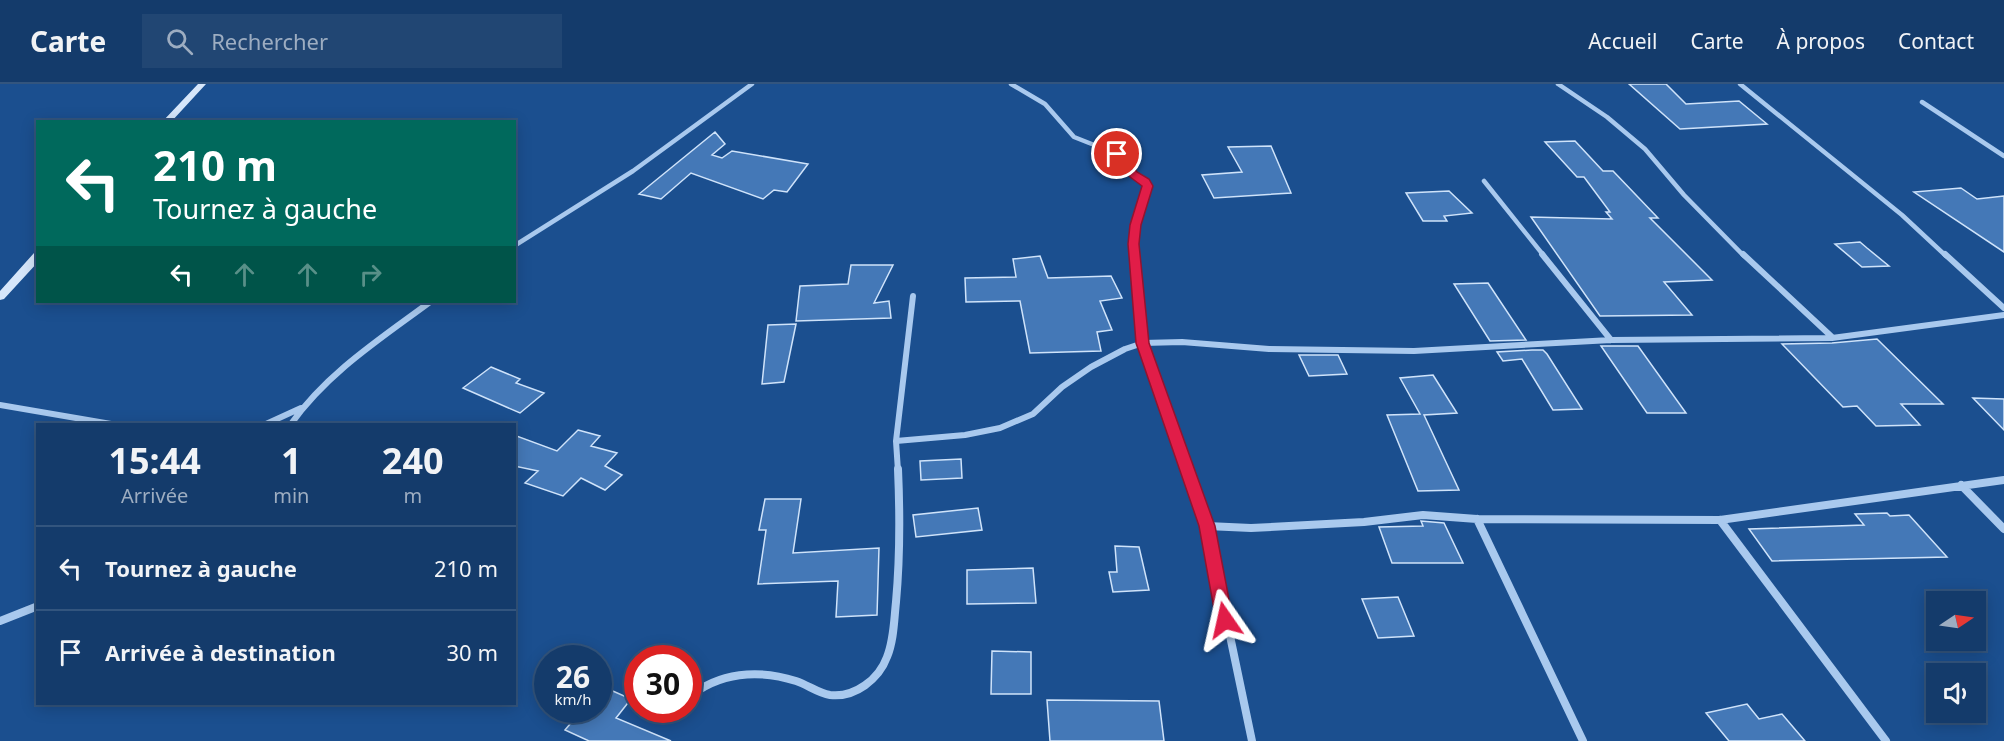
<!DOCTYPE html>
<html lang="fr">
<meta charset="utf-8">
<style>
:root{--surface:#143b6b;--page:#214673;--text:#f1f3f6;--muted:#9dadc1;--line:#33557e}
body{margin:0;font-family:"Noto Sans",sans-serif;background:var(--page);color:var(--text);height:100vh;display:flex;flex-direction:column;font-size:22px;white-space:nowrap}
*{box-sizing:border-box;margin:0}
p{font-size:20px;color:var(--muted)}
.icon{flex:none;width:33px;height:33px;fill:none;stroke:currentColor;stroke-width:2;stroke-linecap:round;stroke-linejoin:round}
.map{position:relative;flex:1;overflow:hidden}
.details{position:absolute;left:36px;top:339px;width:480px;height:282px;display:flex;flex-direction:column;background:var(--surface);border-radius:0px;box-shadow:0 3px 15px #0003,0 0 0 2px var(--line)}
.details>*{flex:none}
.banner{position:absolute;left:36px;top:36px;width:480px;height:183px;border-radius:0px;box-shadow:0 3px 15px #0003,0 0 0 2px var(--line);background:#00695c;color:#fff;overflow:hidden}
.needle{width:39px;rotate:77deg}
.controls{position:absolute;left:1926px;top:507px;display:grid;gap:12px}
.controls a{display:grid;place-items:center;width:60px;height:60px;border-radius:0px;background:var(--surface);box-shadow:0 3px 15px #0003,0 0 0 2px var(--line);font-size:30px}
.speed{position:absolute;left:534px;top:561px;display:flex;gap:12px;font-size:30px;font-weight:700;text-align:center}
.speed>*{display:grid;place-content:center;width:78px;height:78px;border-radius:50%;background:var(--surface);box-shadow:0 3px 15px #0003,0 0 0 2px var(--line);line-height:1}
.speed small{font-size:15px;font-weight:400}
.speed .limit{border:9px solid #d22;background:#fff;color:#111}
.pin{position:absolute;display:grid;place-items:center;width:51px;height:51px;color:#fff;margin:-26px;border:3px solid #fff;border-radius:50%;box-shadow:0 2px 6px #0007}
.me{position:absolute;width:66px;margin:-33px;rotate:349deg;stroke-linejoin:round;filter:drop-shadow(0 0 4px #0008)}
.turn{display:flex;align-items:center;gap:21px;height:126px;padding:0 18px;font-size:27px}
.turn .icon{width:78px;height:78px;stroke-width:2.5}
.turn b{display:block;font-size:42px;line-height:51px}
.lanes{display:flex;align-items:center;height:57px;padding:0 18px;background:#0003;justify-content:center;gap:30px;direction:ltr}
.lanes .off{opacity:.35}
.eta{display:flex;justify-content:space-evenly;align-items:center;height:102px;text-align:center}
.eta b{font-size:36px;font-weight:700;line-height:42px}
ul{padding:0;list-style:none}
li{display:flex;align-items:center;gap:18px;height:84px;padding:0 18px;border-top:2px solid var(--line)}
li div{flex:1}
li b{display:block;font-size:22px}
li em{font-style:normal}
header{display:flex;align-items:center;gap:36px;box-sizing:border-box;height:84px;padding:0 30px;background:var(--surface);border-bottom:2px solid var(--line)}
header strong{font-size:28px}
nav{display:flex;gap:33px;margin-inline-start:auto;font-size:21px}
.search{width:420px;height:54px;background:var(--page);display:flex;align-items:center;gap:15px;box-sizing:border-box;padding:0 21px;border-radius:0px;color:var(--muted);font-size:22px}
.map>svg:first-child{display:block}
.building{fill:#4478b7;stroke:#cfe3fa;stroke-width:1.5}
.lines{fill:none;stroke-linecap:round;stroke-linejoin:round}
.street-far2{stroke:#a9c9ee;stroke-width:4.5}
.street-far1{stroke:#a9c9ee;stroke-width:6}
.street{stroke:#a9c9ee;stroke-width:8}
.secondary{fill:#d6e6fa;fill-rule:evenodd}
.route{fill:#e11d48;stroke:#92132f;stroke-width:1.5}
</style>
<header>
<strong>Carte</strong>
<div class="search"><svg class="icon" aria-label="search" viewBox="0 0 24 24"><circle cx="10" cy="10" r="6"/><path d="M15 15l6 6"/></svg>Rechercher</div>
<nav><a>Accueil</a><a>Carte</a><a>À propos</a><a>Contact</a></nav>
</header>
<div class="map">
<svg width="2004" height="657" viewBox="0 0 2004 657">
<rect width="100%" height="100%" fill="#1b4f8f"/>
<path class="building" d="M 1629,0 L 1666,0 L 1686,20 L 1739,17 L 1767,40 L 1680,45 Z
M 715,48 L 725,60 L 712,71 L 722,74 L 732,67 L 808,80 L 787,108 L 774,106 L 763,115 L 691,89 L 661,115 L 639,110 Z
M 1575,57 L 1603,87 L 1613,87 L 1658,134 L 1650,134 L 1712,196 L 1664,198 L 1692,231 L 1600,232 L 1531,133 L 1612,135 L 1606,128 L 1610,128 L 1584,93 L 1577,93 L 1545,58 Z
M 1271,62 L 1291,109 L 1214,114 L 1202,91 L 1242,88 L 1228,63 Z
M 1961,104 L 1977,115 L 2004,112 L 2004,168 L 1914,108 Z
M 1449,107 L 1472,129 L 1444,132 L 1447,137 L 1423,137 L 1406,109 Z
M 1860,158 L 1867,164 L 1889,182 L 1862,183 L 1835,160 Z
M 1040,172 L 1048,194 L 1111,192 L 1122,214 L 1100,217 L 1112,246 L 1097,248 L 1101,267 L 1030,269 L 1020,217 L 966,218 L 965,194 L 1016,193 L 1013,175 Z
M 851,181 L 893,181 L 874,219 L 889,217 L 891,234 L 796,237 L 800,202 L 848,200 Z
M 1488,199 L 1526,256 L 1490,257 L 1454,200 Z
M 796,240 L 784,298 L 762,300 L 768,241 Z
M 1877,255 L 1943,320 L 1901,320 L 1920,341 L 1876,342 L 1857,322 L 1843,323 L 1782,260 L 1832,259 Z
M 1601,262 L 1638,262 L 1686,329 L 1647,329 Z
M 1532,266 L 1543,266 L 1547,270 L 1582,325 L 1553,326 L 1522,275 L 1503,277 L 1497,268 Z
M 1299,271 L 1338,271 L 1347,290 L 1309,292 Z
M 491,283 L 520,295 L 516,299 L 544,309 L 520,329 L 463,304 Z
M 1433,291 L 1457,329 L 1424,331 L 1459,406 L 1418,407 L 1387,331 L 1420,330 L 1400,294 Z
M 1973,314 L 2004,315 L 2004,346 Z
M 578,346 L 600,352 L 591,362 L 617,369 L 605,382 L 622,391 L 605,406 L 581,394 L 563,412 L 525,399 L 538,387 L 514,382 L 514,351 L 557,367 Z
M 961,375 L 962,394 L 921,396 L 920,377 Z
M 765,415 L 801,415 L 793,469 L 879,464 L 877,531 L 836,533 L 838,497 L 758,500 L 766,446 L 759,446 Z
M 978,424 L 982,446 L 916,453 L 913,431 Z
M 1887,429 L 1890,432 L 1909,431 L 1947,473 L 1772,477 L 1749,445 L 1864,441 L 1855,430 Z
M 1421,437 L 1444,439 L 1463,479 L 1392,479 L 1379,443 L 1423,442 Z
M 1115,462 L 1139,463 L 1149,506 L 1113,508 L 1109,488 L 1117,488 Z
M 1033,484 L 1036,519 L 967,520 L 967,486 Z
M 1398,513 L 1414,552 L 1378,554 L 1362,515 Z
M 992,567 L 1031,568 L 1031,610 L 991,610 Z
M 606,604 L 631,615 L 616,634 L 671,657 L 589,657 L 565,646 L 581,627 L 586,629 L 589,626 L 598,626 L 598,614 Z
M 1047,616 L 1159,617 L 1164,657 L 1050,657 Z
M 1747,620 L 1759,635 L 1782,630 L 1805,657 L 1729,657 L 1706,629 Z"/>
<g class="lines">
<path class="street-far2" d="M 1011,0 L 1045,20 L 1074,53 L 1117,70 L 1133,91 L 1145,97 L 1147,102 L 1135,141 L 1135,172
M 1558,0 L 1607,33 L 1645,65 L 1684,111 L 1744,172
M 1740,0 L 1902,131 L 1946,172
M 1922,18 L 2004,72
M 1484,97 L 1544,172
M 514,162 L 633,87 L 752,0"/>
<path class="street-far1" d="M 1135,170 L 1143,259 L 1188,387
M 1542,170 L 1611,256
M 1743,170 L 1832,253
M 1945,170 L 2004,224
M 913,212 L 896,357 L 965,351 L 1000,344 L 1033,330 L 1062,303 L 1091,283 L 1125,265 L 1143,259 L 1182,258 L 1269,265 L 1414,267 L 1611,256 L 1832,254 L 2004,231
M 0,321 L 111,340
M 266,340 L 301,324
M 291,340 C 327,289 380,255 430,218
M 896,357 L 898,387"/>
<path class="street" d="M 1187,385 L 1207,442 L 1252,657
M 1961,401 L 2004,445
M 1477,435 L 1583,657
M 1720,436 L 1886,657
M 1207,442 L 1251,444 L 1364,438 L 1423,431 L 1477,435 L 1720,436 L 2004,396
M 0,537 L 38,522
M 688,614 C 719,588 758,585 796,597 C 808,601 818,609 830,611 C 855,614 879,595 887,573 C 894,556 894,536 896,518 C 900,474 900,430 898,385"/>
<path class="secondary" d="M 198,0 L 206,0 L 171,38 L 162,38 Z
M 38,168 L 38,178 L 4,215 L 0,216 L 0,207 L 34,169 Z"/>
</g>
<path class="route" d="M 1113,68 L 1120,68 L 1137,88 L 1149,95 L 1153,102 L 1141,141 L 1139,160 L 1149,259 L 1215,442 L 1233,536 L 1230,541 L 1225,543 L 1219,541 L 1216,536 L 1199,442 L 1136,259 L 1128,160 L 1130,141 L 1142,102 L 1130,93 L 1112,70 Z"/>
</svg>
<div class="controls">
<a><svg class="needle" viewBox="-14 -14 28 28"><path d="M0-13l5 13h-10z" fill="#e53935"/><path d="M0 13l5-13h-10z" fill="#9dadc1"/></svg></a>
<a><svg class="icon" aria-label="sound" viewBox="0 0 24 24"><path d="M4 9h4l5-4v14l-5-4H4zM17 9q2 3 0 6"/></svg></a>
</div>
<div class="speed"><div>26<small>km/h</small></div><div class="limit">30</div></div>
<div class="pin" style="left:1117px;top:70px;background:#d93025"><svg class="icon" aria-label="arrive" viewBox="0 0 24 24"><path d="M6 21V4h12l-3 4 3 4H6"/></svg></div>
<svg class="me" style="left:1225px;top:536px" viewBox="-20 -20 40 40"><path d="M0-17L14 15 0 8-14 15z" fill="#e11d48" stroke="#fff" stroke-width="4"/></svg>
<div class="banner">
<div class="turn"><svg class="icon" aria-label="left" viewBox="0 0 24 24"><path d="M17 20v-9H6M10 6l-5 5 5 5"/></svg><div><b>210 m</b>Tournez à gauche</div></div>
<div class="lanes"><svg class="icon" aria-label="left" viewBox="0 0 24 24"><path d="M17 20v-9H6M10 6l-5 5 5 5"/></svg><svg class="icon off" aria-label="ahead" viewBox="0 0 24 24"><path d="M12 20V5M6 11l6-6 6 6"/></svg><svg class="icon off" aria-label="ahead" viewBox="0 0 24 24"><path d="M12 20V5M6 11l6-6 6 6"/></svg><svg class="icon off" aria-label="right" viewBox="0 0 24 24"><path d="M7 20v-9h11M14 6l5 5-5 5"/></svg></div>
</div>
<section class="details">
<div class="eta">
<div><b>15:44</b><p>Arrivée</p></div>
<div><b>1</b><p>min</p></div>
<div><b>240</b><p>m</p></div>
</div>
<ul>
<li><svg class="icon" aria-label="left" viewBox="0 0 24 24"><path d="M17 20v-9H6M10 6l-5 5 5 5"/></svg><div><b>Tournez à gauche</b></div><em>210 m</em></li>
<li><svg class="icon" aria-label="arrive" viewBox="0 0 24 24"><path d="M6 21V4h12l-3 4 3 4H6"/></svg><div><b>Arrivée à destination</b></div><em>30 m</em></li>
</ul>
</section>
</div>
